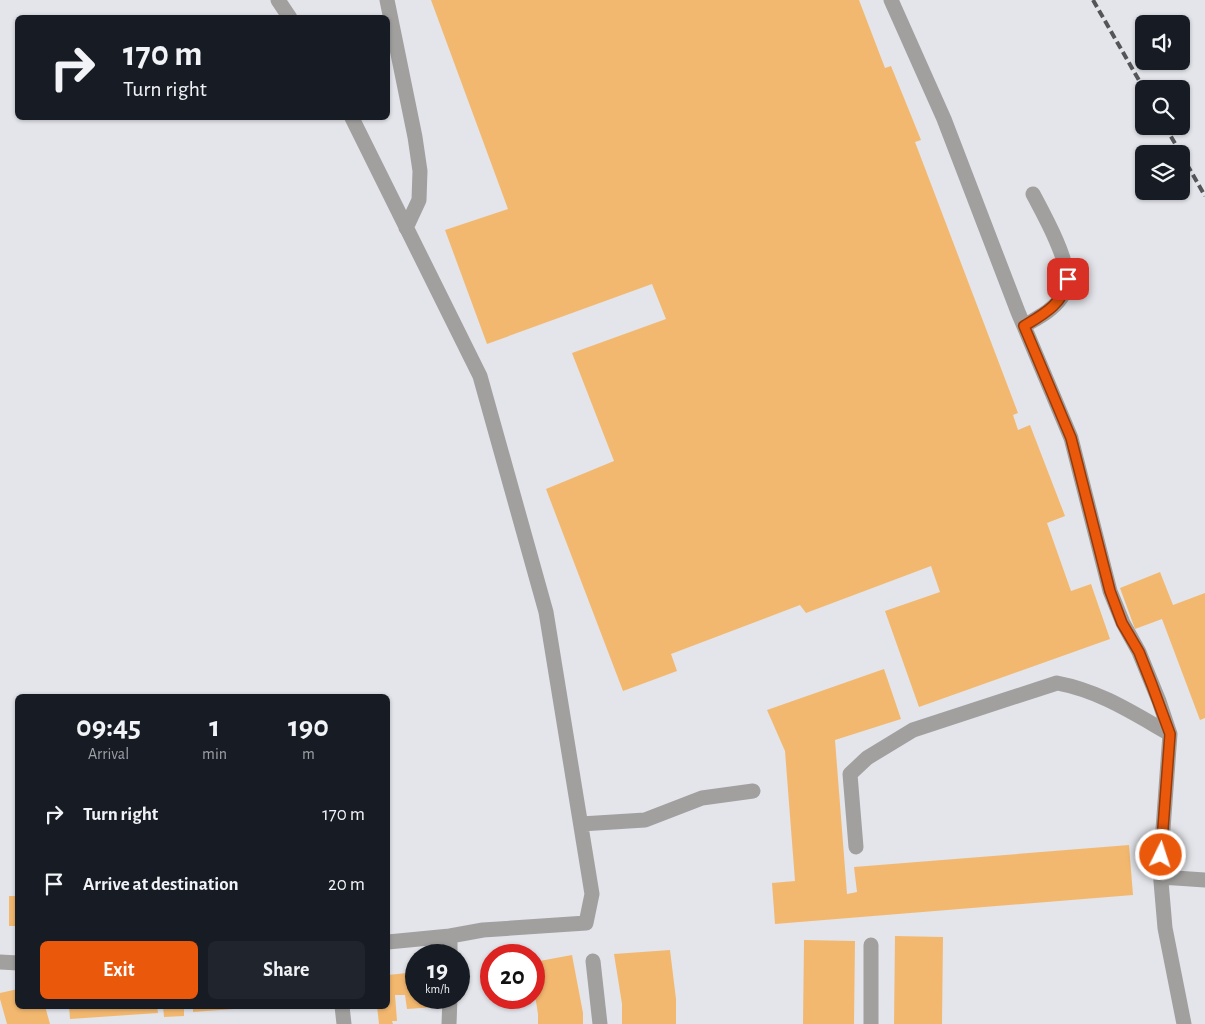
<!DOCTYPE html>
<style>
:root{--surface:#171b24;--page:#20242c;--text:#f1f3f6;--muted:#9ea1a6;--accent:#ea580c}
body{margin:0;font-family:"Alegreya Sans",sans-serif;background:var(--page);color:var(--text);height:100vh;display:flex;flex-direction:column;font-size:19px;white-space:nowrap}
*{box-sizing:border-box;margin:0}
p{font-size:16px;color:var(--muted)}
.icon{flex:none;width:28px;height:28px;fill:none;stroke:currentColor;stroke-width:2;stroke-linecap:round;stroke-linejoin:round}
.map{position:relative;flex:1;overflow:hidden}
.side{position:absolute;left:15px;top:694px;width:375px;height:315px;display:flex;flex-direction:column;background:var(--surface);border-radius:8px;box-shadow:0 1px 4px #0004}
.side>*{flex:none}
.banner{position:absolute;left:15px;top:15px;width:375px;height:105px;border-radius:8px;box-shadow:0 1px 4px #0004;background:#171b24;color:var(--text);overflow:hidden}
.fabs{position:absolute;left:1135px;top:15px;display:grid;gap:10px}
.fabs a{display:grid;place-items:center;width:55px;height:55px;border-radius:8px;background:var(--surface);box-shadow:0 1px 4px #0004;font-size:25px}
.speed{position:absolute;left:405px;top:944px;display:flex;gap:10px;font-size:25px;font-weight:700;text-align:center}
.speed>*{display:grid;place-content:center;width:65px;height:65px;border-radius:50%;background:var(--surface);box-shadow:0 1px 4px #0004;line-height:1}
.speed small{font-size:12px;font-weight:400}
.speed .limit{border:8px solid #d22;background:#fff;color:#111}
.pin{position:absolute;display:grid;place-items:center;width:42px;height:42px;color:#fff;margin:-21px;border-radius:10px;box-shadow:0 2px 8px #0006}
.me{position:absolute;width:55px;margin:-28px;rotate:4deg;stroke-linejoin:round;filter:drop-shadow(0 0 4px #0008)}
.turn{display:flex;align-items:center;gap:18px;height:105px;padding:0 25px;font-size:22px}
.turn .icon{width:65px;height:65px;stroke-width:2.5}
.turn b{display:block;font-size:35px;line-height:42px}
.eta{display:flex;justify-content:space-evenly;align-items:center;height:85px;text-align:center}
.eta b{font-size:30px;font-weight:700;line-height:35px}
.button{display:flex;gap:10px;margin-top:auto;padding:10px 25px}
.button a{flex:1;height:58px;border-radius:8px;background:var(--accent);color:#fff;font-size:20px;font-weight:700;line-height:58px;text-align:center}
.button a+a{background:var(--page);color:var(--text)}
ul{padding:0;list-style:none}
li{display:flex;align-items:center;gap:15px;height:70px;padding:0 25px}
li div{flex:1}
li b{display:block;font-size:19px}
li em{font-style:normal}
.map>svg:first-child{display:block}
.building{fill:#f3b86f}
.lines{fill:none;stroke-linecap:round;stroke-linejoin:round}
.minor{stroke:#a1a09e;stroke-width:15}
.rail{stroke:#535557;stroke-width:4;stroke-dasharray:8 4;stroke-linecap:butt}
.route-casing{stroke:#983908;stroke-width:12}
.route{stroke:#ea580c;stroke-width:9}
</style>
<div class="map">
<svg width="1205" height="1024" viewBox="0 0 1205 1024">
<rect width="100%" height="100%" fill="#e3e5ea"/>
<path class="building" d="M 431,0 L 859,0 L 885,68 L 891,66 L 921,140 L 915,142 L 1018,413 L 1013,415 L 1018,430 L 1030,425 L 1065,516 L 1047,523 L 1071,591 L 1091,584 L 1110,639 L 919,707 L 885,611 L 940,592 L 931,566 L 806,613 L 800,605 L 671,654 L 677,671 L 623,691 L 546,489 L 614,461 L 572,353 L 666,319 L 652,284 L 487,344 L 445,230 L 508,209 Z
M 1160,572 L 1173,605 L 1205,593 L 1205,718 L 1200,720 L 1162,619 L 1135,629 L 1120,588 Z
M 884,669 L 901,719 L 835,740 L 847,894 L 857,892 L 854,867 L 1129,845 L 1133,895 L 775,924 L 772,883 L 795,881 L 785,751 L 767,710 Z
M 9,896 L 18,896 L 18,926 L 9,926 Z
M 895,936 L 943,937 L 942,1024 L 894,1024 Z
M 804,940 L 855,941 L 854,1024 L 803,1024 Z
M 670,950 L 676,999 L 676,1024 L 622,1024 L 622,1004 L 614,954 Z
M 572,955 L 583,1013 L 583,1024 L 538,1024 L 538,1014 L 534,989 L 534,962 Z
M 416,972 L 416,998 L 436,998 L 436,1007 L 407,1009 L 405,995 L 395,995 L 397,1021 L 392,1021 L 393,1024 L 379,1024 L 377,1006 L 388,1006 L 388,975 Z
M 18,989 L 18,1006 L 45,1006 L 50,1024 L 7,1024 L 0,999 L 0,993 Z
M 69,1006 L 157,1006 L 158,1013 L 70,1019 Z
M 163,1006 L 184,1006 L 184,1016 L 164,1017 Z
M 193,1006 L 247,1006 L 247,1008 L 193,1012 Z"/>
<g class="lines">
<path class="minor" d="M 278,0 L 290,18
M 387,0 L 415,137 L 420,171 L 419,200 L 406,228
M 891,0 L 944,119 L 1018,312 L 1071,438 L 1110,591 L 1123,623 L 1139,652 L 1159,701 L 1170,734 L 1160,870 L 1165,928 L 1184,1024
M 352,118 L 480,376 L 546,612 L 592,894 L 586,923 L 483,930 L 450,936
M 1024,326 C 1037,318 1052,311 1061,298 C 1065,293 1067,287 1067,280 C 1068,258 1044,215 1033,194
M 581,824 L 645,820 L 702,798 L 753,791
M 856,847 L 850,774 L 867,758 L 913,730 L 1057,683 C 1100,691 1133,713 1170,734
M 1161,877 L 1205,880
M 388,942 L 450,936 L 450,955
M 593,961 L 600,1024
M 0,962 L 18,963
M 342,1006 L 344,1024
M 449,1024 L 450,998
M 871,1024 L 871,945"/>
<path class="rail" d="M 1093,0 L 1144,89
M 1165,126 L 1181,154
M 1181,154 L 1205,196"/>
</g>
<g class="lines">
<g class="route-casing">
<path id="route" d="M 1068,279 C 1063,304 1044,314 1024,326 L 1071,438 L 1110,591 L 1122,623 L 1139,652 L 1152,685 L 1170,734 L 1161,855"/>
</g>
<use href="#route" class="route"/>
</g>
</svg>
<div class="fabs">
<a><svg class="icon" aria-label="sound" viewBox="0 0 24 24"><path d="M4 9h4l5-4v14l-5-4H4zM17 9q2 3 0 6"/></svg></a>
<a><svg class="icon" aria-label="search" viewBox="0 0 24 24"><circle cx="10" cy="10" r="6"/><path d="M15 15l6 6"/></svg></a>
<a><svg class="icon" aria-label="layers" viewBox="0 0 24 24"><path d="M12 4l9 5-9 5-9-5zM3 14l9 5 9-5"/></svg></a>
</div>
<div class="speed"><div>19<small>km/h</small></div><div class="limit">20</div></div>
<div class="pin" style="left:1068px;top:279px;background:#d93025"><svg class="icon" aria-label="arrive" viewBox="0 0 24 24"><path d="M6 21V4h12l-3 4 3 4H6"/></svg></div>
<svg class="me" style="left:1161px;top:855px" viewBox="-20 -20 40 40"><circle r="17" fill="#ea580c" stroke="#fff" stroke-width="3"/><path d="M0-11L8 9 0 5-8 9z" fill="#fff"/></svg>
<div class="banner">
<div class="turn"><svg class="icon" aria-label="right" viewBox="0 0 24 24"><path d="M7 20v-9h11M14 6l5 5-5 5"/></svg><div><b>170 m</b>Turn right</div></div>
</div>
<section class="side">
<div class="eta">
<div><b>09:45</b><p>Arrival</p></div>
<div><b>1</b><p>min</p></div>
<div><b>190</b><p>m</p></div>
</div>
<ul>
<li><svg class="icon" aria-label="right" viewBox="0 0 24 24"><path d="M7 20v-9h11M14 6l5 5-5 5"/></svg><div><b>Turn right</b></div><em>170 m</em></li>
<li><svg class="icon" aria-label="arrive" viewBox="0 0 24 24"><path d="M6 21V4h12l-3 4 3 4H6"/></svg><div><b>Arrive at destination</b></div><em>20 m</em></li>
</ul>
<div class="button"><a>Exit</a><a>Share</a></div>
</section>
</div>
